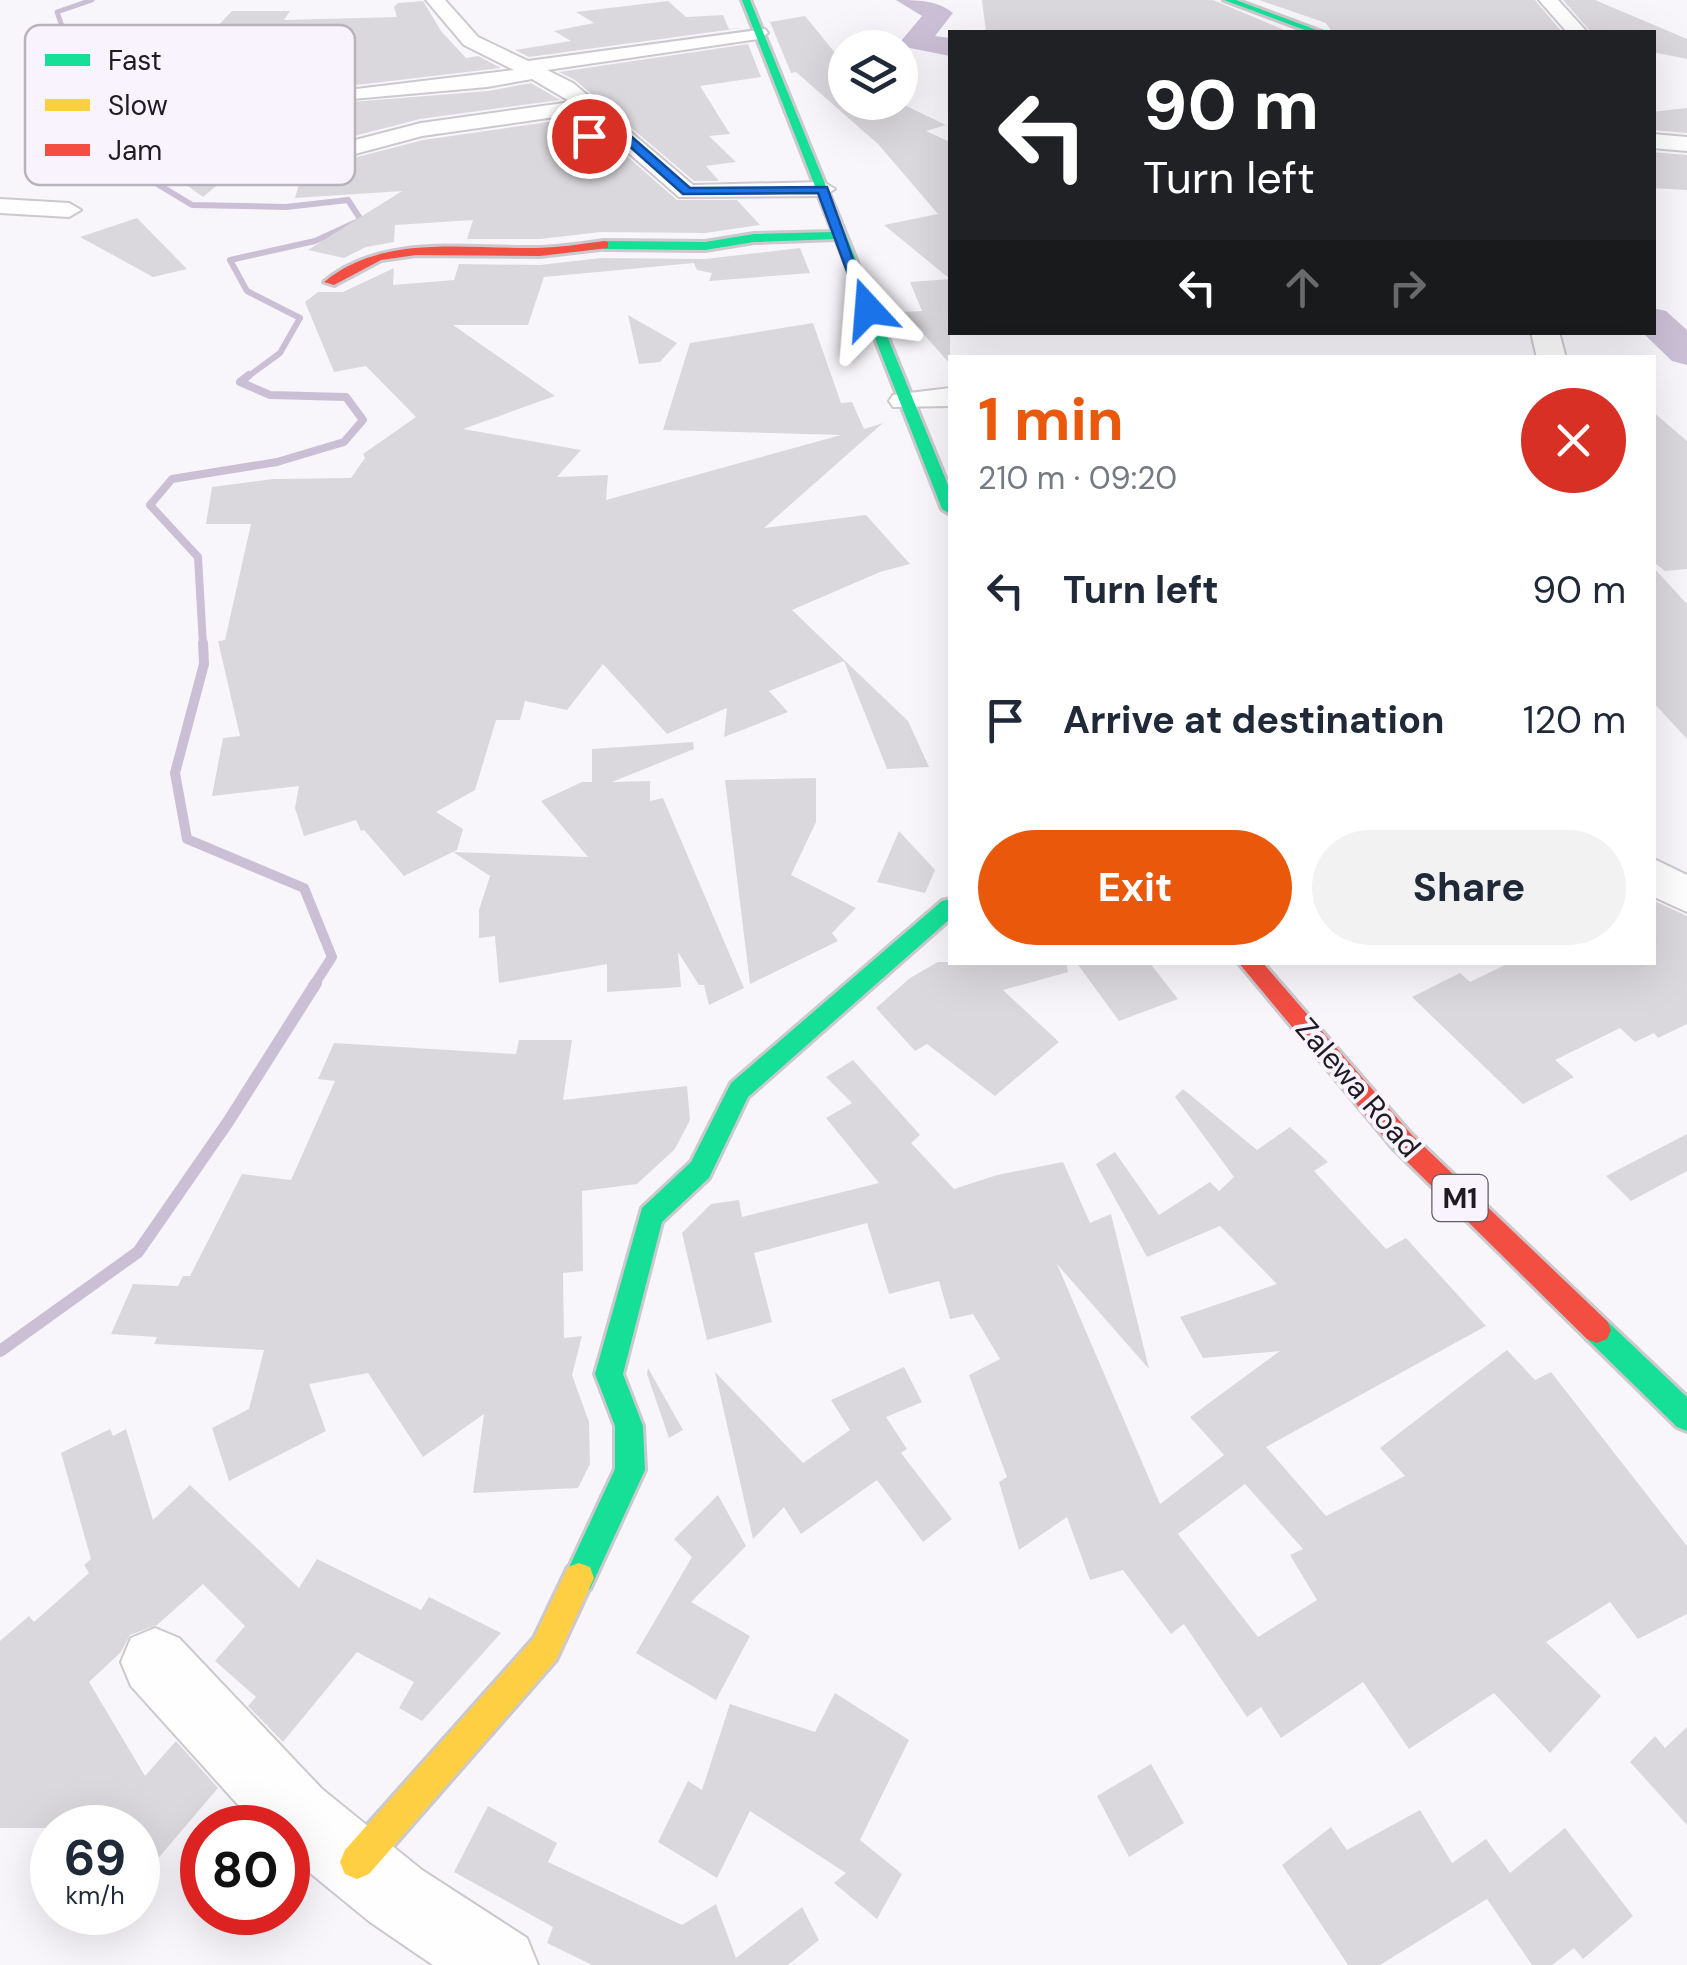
<!DOCTYPE html>
<meta charset="utf-8">
<style>
:root{--surface:#fff;--page:#f2f2f3;--text:#1f2937;--muted:#747a83;--accent:#ea580c}
body{margin:0;font-family:"DM Sans",sans-serif;background:var(--page);color:var(--text);height:100vh;display:flex;flex-direction:column;font-size:38px;white-space:nowrap}
*{box-sizing:border-box;margin:0}
p{font-size:32px;color:var(--muted)}
.icon{flex:none;width:55px;height:55px;fill:none;stroke:currentColor;stroke-width:2;stroke-linecap:round;stroke-linejoin:round}
.map{position:relative;flex:1;overflow:hidden}
.side{position:absolute;left:948px;top:355px;width:708px;height:610px;display:flex;flex-direction:column;background:var(--surface);border-radius:0px;box-shadow:0 10px 40px #0002}
.side>*{flex:none}
.guide{position:absolute;left:948px;top:30px;width:708px;height:305px;border-radius:0px;box-shadow:0 10px 40px #0002;background:#202124;color:#fff;overflow:hidden}
.controls{position:absolute;left:828px;top:30px;display:grid;gap:20px}
.controls a{display:grid;place-items:center;width:90px;height:90px;border-radius:50%;background:var(--surface);box-shadow:0 10px 40px #0002;font-size:50px}
.speed{position:absolute;left:30px;top:1805px;display:flex;gap:20px;font-size:50px;font-weight:700;text-align:center}
.speed>*{display:grid;place-content:center;width:130px;height:130px;border-radius:50%;background:var(--surface);box-shadow:0 10px 40px #0002;line-height:1}
.speed small{font-size:25px;font-weight:400}
.speed .limit{border:15px solid #d22;background:#fff;color:#111}
.pin{position:absolute;display:grid;place-items:center;width:85px;height:85px;color:#fff;margin:-42px;border:5px solid #fff;border-radius:50%;box-shadow:0 2px 10px #0007}
.me{position:absolute;width:110px;margin:-55px;rotate:341deg;stroke-linejoin:round;filter:drop-shadow(0 0 8px #0008)}
.turn{display:flex;align-items:center;gap:35px;height:210px;padding:0 30px;font-size:45px}
.turn .icon{width:130px;height:130px;stroke-width:2.5}
.turn b{display:block;font-size:70px;line-height:85px}
.lanes{display:flex;align-items:center;height:95px;padding:0 30px;background:#0003;justify-content:center;gap:50px;direction:ltr}
.lanes .off{opacity:.35}
.round{display:grid;place-items:center;flex:none;width:105px;height:105px;border-radius:52px;background:var(--page)}
.summary{display:flex;align-items:center;justify-content:space-between;height:170px;padding:0 30px}
h1{font-size:60px;font-weight:700;line-height:75px;color:var(--accent)}
.primary-button{display:flex;gap:20px;margin-top:auto;padding:20px 30px}
.primary-button a{flex:1;height:115px;border-radius:60px;background:var(--accent);color:#fff;font-size:40px;font-weight:700;line-height:115px;text-align:center}
.primary-button a+a{background:var(--page);color:var(--text)}
ul{padding:0;list-style:none}
li{display:flex;align-items:center;gap:30px;height:130px;padding:0 30px}
li div{flex:1}
li b{display:block;font-size:38px}
li em{font-style:normal}
.map>svg:first-child{display:block}
.lines{fill:none;stroke-linecap:round;stroke-linejoin:round}
.stream-far4{stroke:#cbbfd6;stroke-width:5}
.stream-far3{stroke:#cbbfd6;stroke-width:6}
.stream-far2{stroke:#cbbfd6;stroke-width:8}
.stream-far1{stroke:#cbbfd6;stroke-width:10}
.stream{stroke:#cbbfd6;stroke-width:12}
.river{fill:#cbbfd6;fill-rule:evenodd}
.building{fill:#dbd8dd;fill-rule:evenodd}
.street-casing{stroke:#ccc9ce;stroke-width:4}
.fast-casing{stroke:#ccc9ce;stroke-width:6}
.slow-casing{stroke:#ccc9ce;stroke-width:6}
.jam-casing{stroke:#ccc9ce;stroke-width:6}
.street{fill:#fefefe;fill-rule:evenodd}
.fast{fill:#16e098;fill-rule:evenodd}
.slow{fill:#ffcf43;fill-rule:evenodd}
.jam{fill:#f24e42;fill-rule:evenodd}
.route{fill:#1a73e8;stroke:#114b97;stroke-width:2.5}
.labels{text-anchor:middle;stroke-width:8;stroke-linejoin:round;paint-order:stroke}
.shield{fill:#f9f3fe;stroke:#605c63;stroke-width:2.5}
.shield-label{font-size:28px;font-weight:bold;fill:#1e1c21}
.street-label{font-size:30px;fill:#1e1c21;stroke:#f9f3fe}
.key{fill:#f9f3fe;stroke:#b7b2bc;stroke-width:2.5}
.key-label{font-size:28px;fill:#1e1c21}
</style>
<div class="map">
<svg width="1687" height="1965" viewBox="0 0 1687 1965">
<rect width="100%" height="100%" fill="#f9f6fb"/>
<g class="lines">
<path class="stream-far4" d="M 92,0 L 57,12 L 63,29 L 147,43 C 154,96 160,120 123,163 L 130,167"/>
<path class="stream-far3" d="M 126,165 L 192,205 L 286,207 L 348,200 L 361,220 L 315,241 L 230,260 L 247,291 L 300,318 L 280,353 L 246,378"/>
<path class="stream-far2" d="M 203,645 L 198,557 L 150,505 L 172,479 L 277,462 L 344,442 L 363,420 L 346,397 L 270,395 L 240,382 L 249,375"/>
<path class="stream-far1" d="M 203,643 L 204,664 L 175,773 L 187,839 L 304,888 L 332,957 L 314,985"/>
<path class="stream" d="M 0,1351 L 138,1252 L 228,1122 L 316,983"/>
<path class="river" d="M 896,0 C 916,0 938,0 953,13 L 935,36 L 950,38 L 950,56 L 905,47 L 901,41 L 922,16 Z
M 1652,308 L 1666,311 L 1687,330 L 1687,365 L 1672,361 L 1642,332 L 1652,332 Z"/>
</g>
<path class="building" d="M 982,0 L 1213,0 L 1289,32 L 986,32 Z
M 1259,0 L 1535,0 L 1562,32 L 1332,32 L 1326,23 Z
M 1563,0 L 1595,0 L 1687,39 L 1687,59 L 1652,52 L 1652,32 L 1591,32 Z
M 423,1 L 441,31 L 466,58 L 478,56 L 501,68 L 348,86 L 334,93 L 338,103 L 488,91 L 531,83 L 560,100 L 420,119 L 308,148 L 226,161 L 219,170 L 226,178 L 203,197 L 153,161 L 177,155 L 160,139 L 208,129 L 175,55 L 190,54 L 191,38 L 207,37 L 232,11 L 290,11 L 284,20 L 397,17 L 394,7 L 398,3 Z
M 668,1 L 686,17 L 723,15 L 729,29 L 742,28 L 529,57 L 515,50 L 571,41 L 554,31 L 594,23 L 576,12 Z
M 805,16 L 845,65 L 845,102 L 898,102 L 946,125 L 926,131 L 950,142 L 950,279 L 884,225 L 938,214 L 878,144 L 796,72 L 791,73 L 770,22 Z
M 748,44 L 761,77 L 700,86 L 730,134 L 709,136 L 736,162 L 706,166 L 719,181 L 694,181 L 575,80 L 559,72 Z
M 1687,108 L 1687,133 L 1652,130 L 1652,112 Z
M 582,117 L 677,200 L 737,200 L 760,225 L 705,233 L 601,232 L 540,239 L 467,239 L 473,220 L 395,225 L 394,242 L 366,247 L 344,258 L 308,250 L 402,191 L 295,198 L 303,171 L 423,140 Z
M 1652,152 L 1687,155 L 1687,190 L 1652,188 Z
M 137,218 L 187,269 L 153,277 L 80,237 Z
M 800,248 L 810,273 L 709,281 L 712,273 L 697,270 L 694,263 L 544,277 L 528,325 L 453,325 L 555,396 L 463,429 L 581,450 L 557,477 L 608,475 L 606,500 L 841,435 L 663,430 L 690,343 L 813,323 L 841,403 L 852,402 L 864,429 L 883,423 L 764,528 L 866,515 L 910,564 L 880,572 L 792,610 L 908,721 L 929,767 L 887,769 L 844,661 L 769,691 L 788,712 L 724,737 L 727,708 L 667,734 L 603,664 L 567,710 L 525,701 L 520,720 L 496,720 L 475,790 L 436,812 L 463,829 L 457,850 L 404,876 L 364,830 L 361,831 L 356,820 L 304,836 L 295,808 L 299,786 L 212,796 L 223,738 L 240,736 L 218,641 L 225,640 L 251,524 L 206,524 L 212,487 L 273,479 L 351,478 L 365,458 L 363,454 L 416,417 L 366,366 L 334,372 L 305,302 L 318,292 L 343,292 L 394,268 L 393,285 L 454,280 L 459,264 L 540,265 L 601,258 L 705,259 Z
M 950,279 L 950,364 L 904,312 L 922,311 L 910,282 Z
M 628,315 L 677,343 L 660,362 L 639,364 Z
M 1652,411 L 1687,441 L 1687,569 L 1665,571 L 1652,561 Z
M 1652,566 L 1687,604 L 1687,739 L 1652,701 Z
M 693,742 L 694,749 L 612,782 L 650,781 L 650,801 L 663,798 L 744,988 L 709,1005 L 704,985 L 699,985 L 678,952 L 681,987 L 607,992 L 607,964 L 499,983 L 495,936 L 479,938 L 479,910 L 490,876 L 453,852 L 588,857 L 541,801 L 582,782 L 592,782 L 592,749 Z
M 816,778 L 816,822 L 791,875 L 856,908 L 832,933 L 838,941 L 750,984 L 725,780 Z
M 899,831 L 935,870 L 925,893 L 877,882 Z
M 1652,900 L 1687,916 L 1687,1024 L 1658,1038 L 1654,1033 L 1635,1042 L 1620,1028 L 1555,1060 L 1574,1077 L 1523,1104 L 1412,997 L 1460,973 L 1470,982 L 1511,962 L 1652,962 Z
M 938,962 L 1066,962 L 1068,972 L 1003,990 L 1059,1042 L 995,1096 L 927,1044 L 915,1051 L 876,1008 L 910,978 Z
M 1076,962 L 1149,962 L 1178,999 L 1119,1021 Z
M 519,1040 L 572,1040 L 563,1100 L 687,1086 L 690,1120 L 675,1149 L 637,1184 L 582,1191 L 583,1271 L 563,1273 L 564,1338 L 582,1336 L 572,1375 L 589,1422 L 590,1464 L 578,1488 L 473,1493 L 484,1414 L 423,1457 L 368,1373 L 309,1384 L 326,1431 L 229,1481 L 212,1428 L 249,1409 L 264,1350 L 154,1344 L 157,1337 L 111,1334 L 133,1284 L 178,1286 L 183,1276 L 190,1276 L 242,1174 L 291,1180 L 335,1081 L 318,1079 L 334,1043 L 516,1054 Z
M 853,1060 L 920,1135 L 911,1143 L 954,1189 L 997,1175 L 1063,1162 L 1090,1223 L 1111,1214 L 1149,1369 L 1057,1264 L 1160,1504 L 1224,1455 L 1190,1417 L 1280,1351 L 1203,1358 L 1180,1317 L 1277,1284 L 1220,1226 L 1147,1257 L 1096,1164 L 1115,1152 L 1159,1215 L 1210,1182 L 1219,1191 L 1234,1177 L 1175,1097 L 1183,1089 L 1257,1150 L 1290,1127 L 1328,1162 L 1314,1171 L 1386,1249 L 1406,1238 L 1486,1326 L 1266,1447 L 1326,1516 L 1405,1476 L 1380,1448 L 1507,1350 L 1535,1380 L 1551,1372 L 1687,1546 L 1687,1614 L 1638,1639 L 1610,1602 L 1546,1642 L 1601,1696 L 1550,1753 L 1494,1693 L 1409,1749 L 1363,1682 L 1281,1738 L 1261,1707 L 1247,1717 L 1184,1624 L 1171,1634 L 1123,1570 L 1090,1580 L 1067,1517 L 1019,1550 L 999,1482 L 1007,1477 L 969,1375 L 1000,1359 L 973,1314 L 950,1319 L 939,1281 L 889,1294 L 867,1223 L 754,1253 L 772,1322 L 707,1340 L 682,1233 L 711,1204 L 739,1200 L 742,1217 L 879,1183 L 826,1118 L 852,1103 L 826,1077 ZM 1245,1484 L 1303,1549 L 1290,1555 L 1317,1600 L 1258,1637 L 1178,1534 Z
M 1687,1134 L 1687,1171 L 1631,1201 L 1606,1176 Z
M 904,1367 L 922,1402 L 886,1417 L 907,1449 L 901,1453 L 952,1519 L 923,1542 L 877,1480 L 801,1534 L 784,1507 L 753,1539 L 715,1372 L 803,1463 L 850,1430 L 831,1400 Z
M 648,1368 L 683,1430 L 669,1438 L 647,1374 Z
M 110,1429 L 113,1436 L 126,1429 L 153,1520 L 190,1485 L 299,1588 L 317,1559 L 421,1610 L 429,1597 L 501,1633 L 422,1721 L 399,1708 L 414,1682 L 357,1652 L 283,1742 L 248,1706 L 256,1697 L 215,1661 L 245,1626 L 203,1584 L 157,1625 L 130,1635 L 121,1652 L 89,1682 L 145,1776 L 176,1741 L 218,1788 L 138,1882 L 138,1828 L 0,1828 L 0,1641 L 29,1616 L 34,1622 L 89,1573 L 84,1565 L 91,1559 L 61,1453 Z
M 718,1495 L 746,1546 L 691,1602 L 750,1636 L 716,1700 L 636,1653 L 692,1557 L 674,1539 Z
M 835,1693 L 909,1740 L 860,1840 L 902,1874 L 877,1919 L 834,1883 L 846,1873 L 750,1811 L 717,1878 L 658,1842 L 688,1781 L 702,1790 L 730,1704 L 815,1732 Z
M 1687,1727 L 1687,1825 L 1630,1762 L 1655,1736 L 1665,1748 Z
M 1151,1764 L 1184,1823 L 1129,1857 L 1097,1796 Z
M 488,1806 L 557,1843 L 548,1862 L 682,1925 L 716,1904 L 736,1958 L 802,1907 L 819,1940 L 788,1965 L 592,1965 L 547,1943 L 553,1927 L 454,1872 Z
M 1420,1810 L 1452,1863 L 1486,1839 L 1510,1873 L 1565,1828 L 1633,1916 L 1583,1959 L 1574,1948 L 1552,1965 L 1532,1965 L 1487,1899 L 1380,1965 L 1348,1965 L 1282,1865 L 1331,1827 L 1347,1850 Z"/>
<g class="lines">
<g class="street-casing">
<path id="street" d="M 426,0 L 445,0 L 478,37 L 528,61 L 765,29 L 768,33 L 758,39 L 547,70 L 573,83 L 693,185 L 823,182 L 835,189 L 823,196 L 679,197 L 583,113 L 422,136 L 310,166 L 227,175 L 223,170 L 227,165 L 309,152 L 421,123 L 571,102 L 532,79 L 487,87 L 341,100 L 337,96 L 341,92 L 348,90 L 514,70 L 464,45 Z
M 1539,0 L 1558,0 L 1587,32 L 1567,32 Z
M 1652,134 L 1687,137 L 1687,151 L 1652,148 Z
M 0,199 L 69,203 L 81,210 L 69,217 L 0,213 Z
M 1531,332 L 1559,332 L 1566,358 L 1537,358 Z
M 950,388 L 950,406 L 893,407 L 889,401 L 893,395 Z
M 1652,858 L 1687,875 L 1687,912 L 1652,896 Z
M 155,1628 L 179,1638 L 322,1789 L 422,1870 L 527,1938 L 538,1965 L 433,1965 L 370,1922 L 288,1855 L 288,1828 L 259,1828 L 131,1686 L 121,1662 L 131,1638 Z"/>
</g>
<g class="fast-casing">
<path id="fast" d="M 742,0 L 750,0 L 950,490 L 950,514 L 942,509 L 836,239 L 754,242 L 705,250 L 604,249 L 598,245 L 604,241 L 705,242 L 754,234 L 833,232 Z
M 1224,0 L 1236,0 L 1322,32 L 1310,32 Z
M 950,899 L 950,919 L 748,1097 L 709,1178 L 662,1222 L 623,1374 L 643,1426 L 645,1470 L 590,1589 L 579,1593 L 568,1589 L 564,1578 L 615,1469 L 615,1426 L 595,1374 L 642,1208 L 691,1162 L 731,1083 L 942,901 Z
M 1597,1317 L 1607,1321 L 1687,1397 L 1687,1431 L 1677,1427 L 1587,1339 L 1583,1330 L 1587,1321 Z"/>
</g>
<g class="slow-casing">
<path id="slow" d="M 579,1563 L 590,1567 L 594,1578 L 556,1660 L 369,1874 L 357,1879 L 345,1874 L 340,1862 L 345,1850 L 534,1638 L 568,1567 Z"/>
</g>
<g class="jam-casing">
<path id="jam" d="M 604,241 L 608,242 L 608,248 L 540,256 L 416,255 L 381,260 L 334,285 L 324,282 C 382,234 464,249 534,248 C 557,248 581,244 604,241 Z
M 1238,962 L 1262,962 L 1411,1134 L 1607,1321 L 1611,1330 L 1607,1339 L 1597,1343 L 1587,1339 L 1393,1148 Z"/>
</g>
<use href="#street" class="street"/>
<use href="#fast" class="fast"/>
<use href="#slow" class="slow"/>
<use href="#jam" class="jam"/>
</g>
<path class="route" d="M 624,130 L 690,188 L 827,187 L 872,312 L 861,309 L 818,193 L 683,194 L 618,136 L 589,140 L 584,136 Z"/>
<g class="labels">
<rect class="shield" x="1432.5" y="1175" width="55" height="46" rx="8"/>
<g class="shield-label">
<text x="1460" y="1208">M1</text>
</g>
<g class="street-label">
<text transform="translate(1358 1088) rotate(49)" y="10">Zalewa Road</text>
</g>
</g>
<rect x="25" y="25" width="330" height="160" rx="15" class="key"/>
<rect x="45" y="54" width="45" height="12" fill="#16e098"/>
<rect x="45" y="99" width="45" height="12" fill="#ffcf43"/>
<rect x="45" y="144" width="45" height="12" fill="#f24e42"/>
<g class="key-label">
<text x="108" y="70">Fast</text>
<text x="108" y="115">Slow</text>
<text x="108" y="160">Jam</text>
</g>
</svg>
<div class="controls">
<a><svg class="icon" aria-label="layers" viewBox="0 0 24 24"><path d="M12 4l9 5-9 5-9-5zM3 14l9 5 9-5"/></svg></a>
</div>
<div class="speed"><div>69<small>km/h</small></div><div class="limit">80</div></div>
<div class="pin" style="left:589px;top:136px;background:#d93025"><svg class="icon" aria-label="arrive" viewBox="0 0 24 24"><path d="M6 21V4h12l-3 4 3 4H6"/></svg></div>
<svg class="me" style="left:868px;top:309px" viewBox="-20 -20 40 40"><path d="M0-17L14 15 0 8-14 15z" fill="#1a73e8" stroke="#fff" stroke-width="4"/></svg>
<div class="guide">
<div class="turn"><svg class="icon" aria-label="left" viewBox="0 0 24 24"><path d="M17 20v-9H6M10 6l-5 5 5 5"/></svg><div><b>90 m</b>Turn left</div></div>
<div class="lanes"><svg class="icon" aria-label="left" viewBox="0 0 24 24"><path d="M17 20v-9H6M10 6l-5 5 5 5"/></svg><svg class="icon off" aria-label="ahead" viewBox="0 0 24 24"><path d="M12 20V5M6 11l6-6 6 6"/></svg><svg class="icon off" aria-label="right" viewBox="0 0 24 24"><path d="M7 20v-9h11M14 6l5 5-5 5"/></svg></div>
</div>
<section class="side">
<div class="summary"><div><h1>1 min</h1><p>210 m · 09:20</p></div><a class="round" style="background:#d93025;color:#fff"><svg class="icon" aria-label="close" viewBox="0 0 24 24"><path d="M6 6l12 12M18 6L6 18"/></svg></a></div>
<ul>
<li><svg class="icon" aria-label="left" viewBox="0 0 24 24"><path d="M17 20v-9H6M10 6l-5 5 5 5"/></svg><div><b>Turn left</b></div><em>90 m</em></li>
<li><svg class="icon" aria-label="arrive" viewBox="0 0 24 24"><path d="M6 21V4h12l-3 4 3 4H6"/></svg><div><b>Arrive at destination</b></div><em>120 m</em></li>
</ul>
<div class="primary-button"><a>Exit</a><a>Share</a></div>
</section>
</div>
